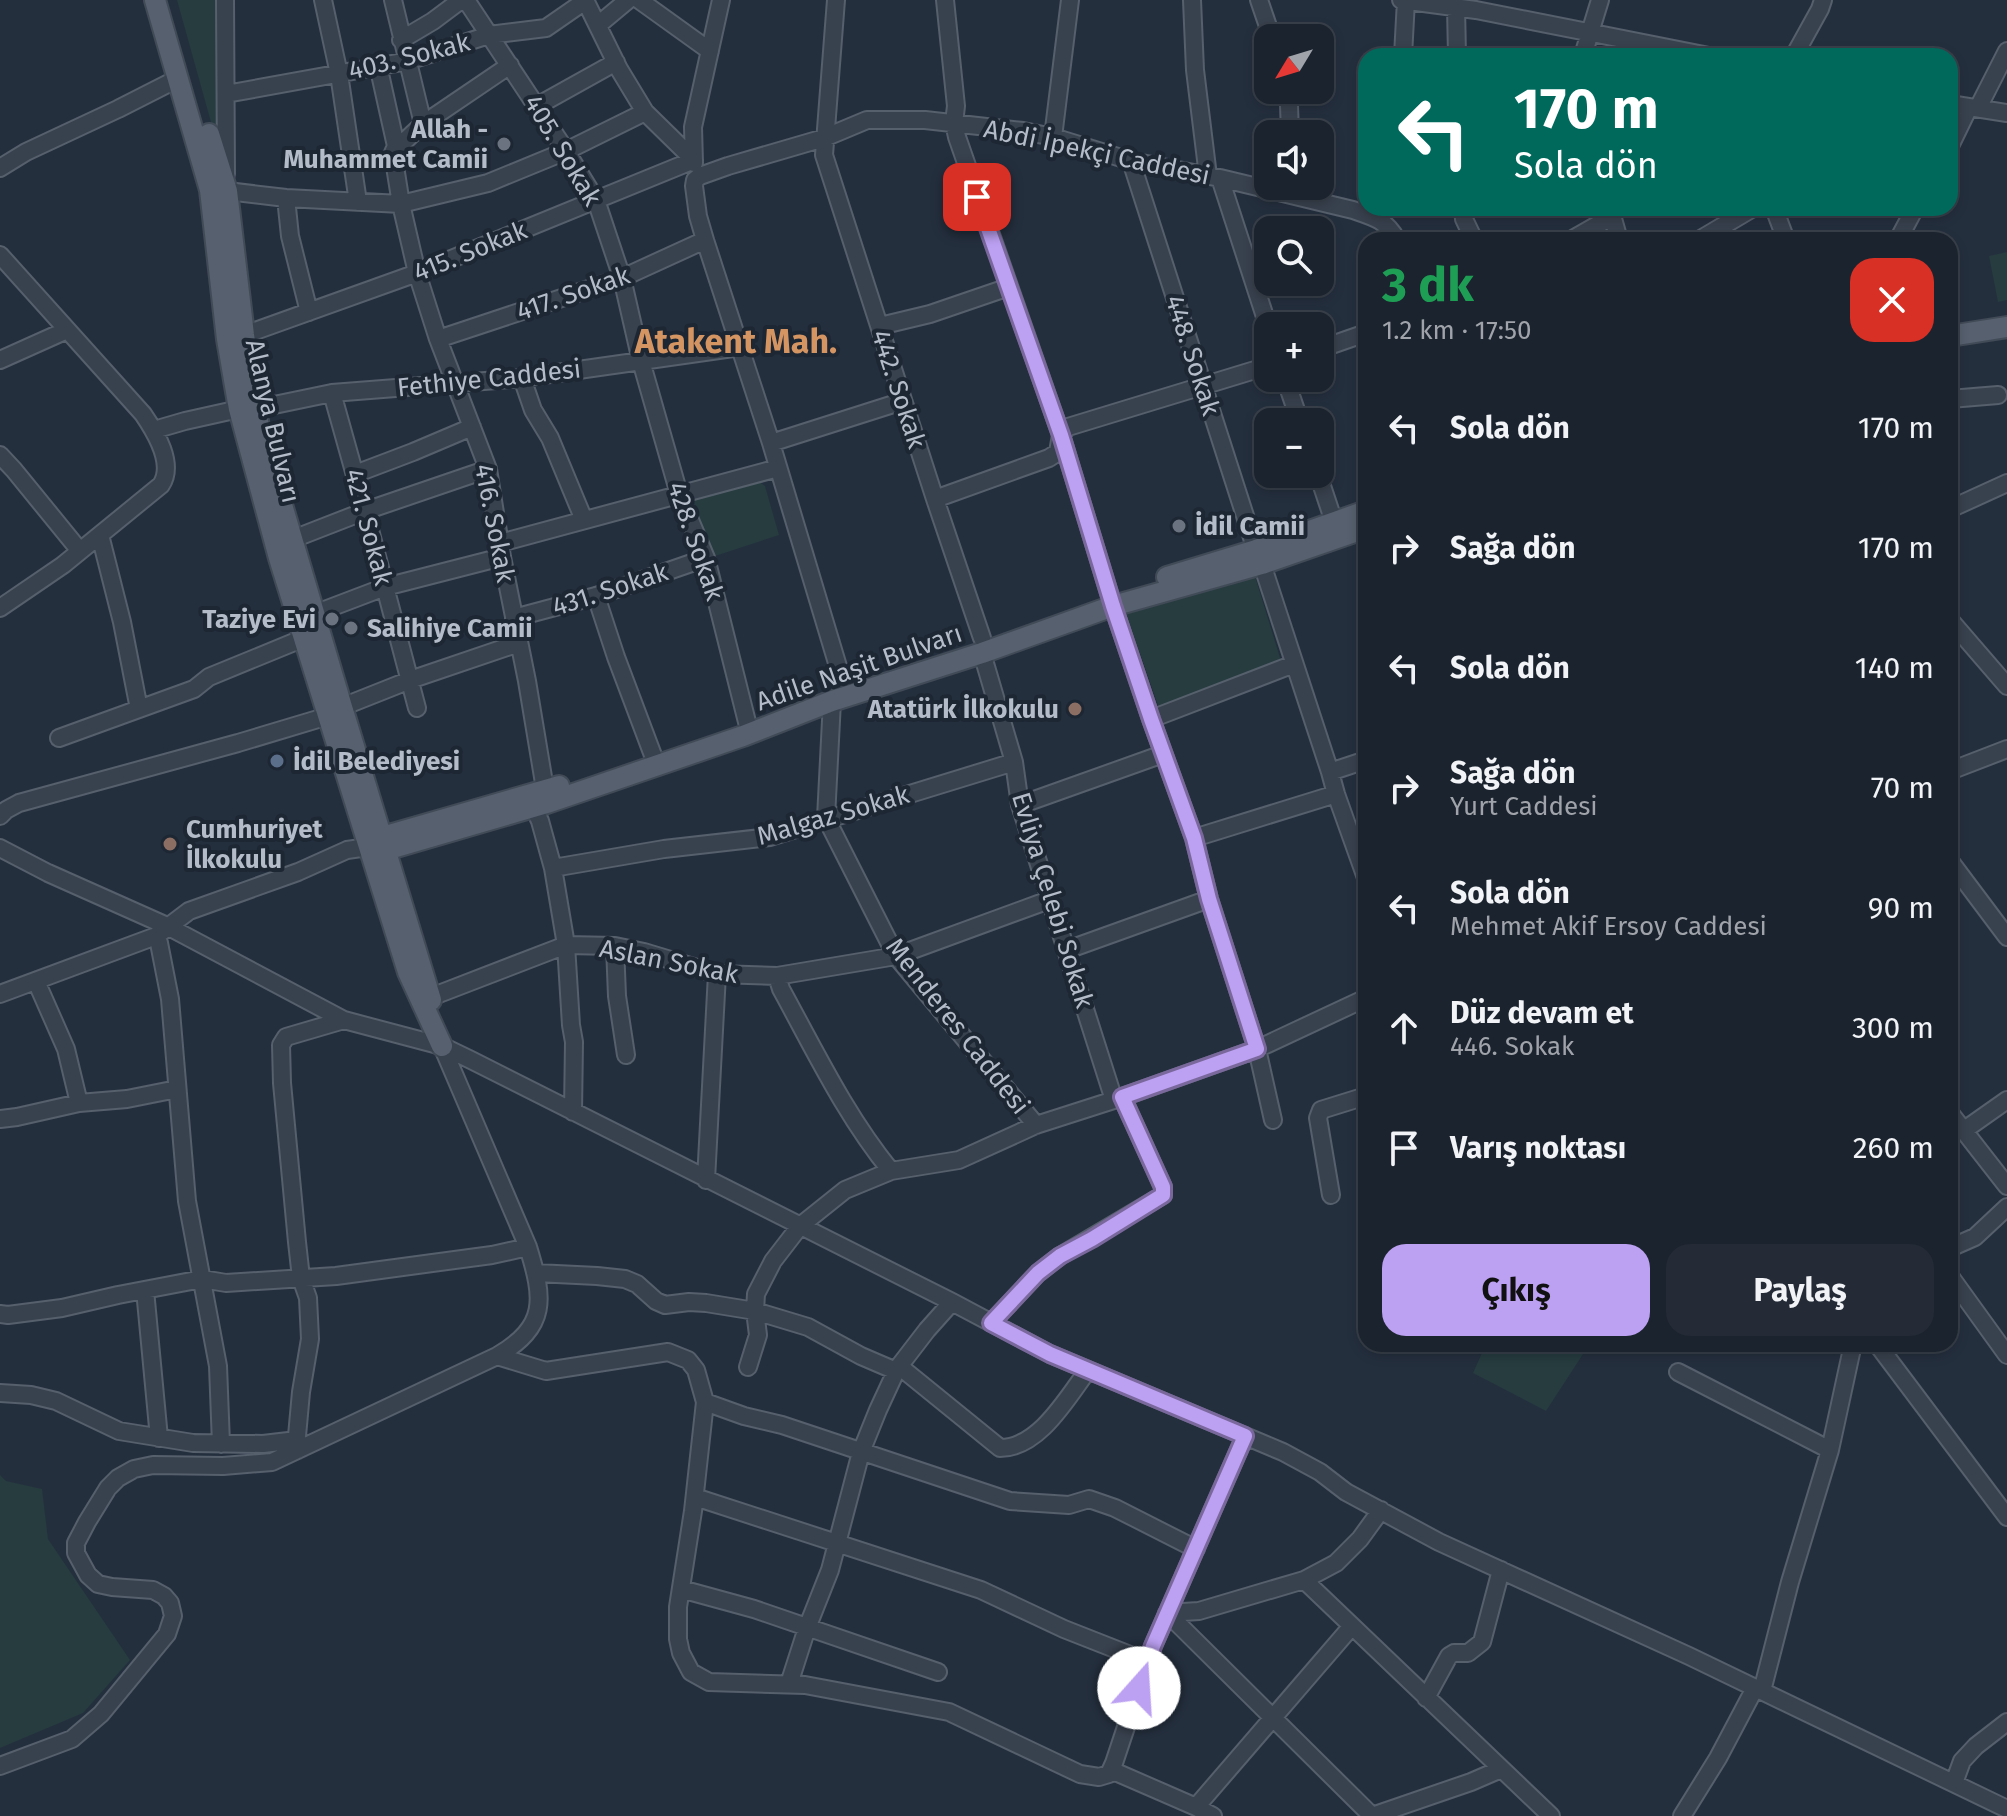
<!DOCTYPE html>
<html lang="tr">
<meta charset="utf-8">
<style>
:root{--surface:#1b232e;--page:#242b36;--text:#f1f3f6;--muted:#a0a4aa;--line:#39404a;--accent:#bca0f2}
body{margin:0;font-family:"Fira Sans",sans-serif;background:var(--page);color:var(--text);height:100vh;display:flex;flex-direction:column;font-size:30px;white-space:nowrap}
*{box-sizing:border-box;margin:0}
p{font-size:26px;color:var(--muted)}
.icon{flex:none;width:44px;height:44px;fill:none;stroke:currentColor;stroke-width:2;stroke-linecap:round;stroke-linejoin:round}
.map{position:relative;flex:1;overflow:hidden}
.details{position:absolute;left:1358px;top:232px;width:600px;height:1120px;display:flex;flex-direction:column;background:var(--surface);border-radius:24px;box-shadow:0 4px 12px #0003,0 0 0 2px var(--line)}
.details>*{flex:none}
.guide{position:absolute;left:1358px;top:48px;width:600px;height:168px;border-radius:24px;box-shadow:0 4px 12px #0003,0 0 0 2px var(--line);background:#00695c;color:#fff;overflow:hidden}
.needle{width:52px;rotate:232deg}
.fabs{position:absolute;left:1254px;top:24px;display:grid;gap:16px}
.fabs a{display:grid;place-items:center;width:80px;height:80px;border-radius:16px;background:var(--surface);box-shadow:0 4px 12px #0003,0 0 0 2px var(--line);font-size:40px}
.pin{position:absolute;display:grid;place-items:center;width:68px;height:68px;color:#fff;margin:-34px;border-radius:16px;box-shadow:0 4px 12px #0006}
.me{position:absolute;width:88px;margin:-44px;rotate:19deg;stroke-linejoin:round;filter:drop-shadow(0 0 6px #0008)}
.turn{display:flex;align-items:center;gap:28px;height:168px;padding:0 24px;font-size:36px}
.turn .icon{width:104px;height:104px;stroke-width:2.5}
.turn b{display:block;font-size:56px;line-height:68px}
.round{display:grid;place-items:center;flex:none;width:84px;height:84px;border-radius:24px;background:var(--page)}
.summary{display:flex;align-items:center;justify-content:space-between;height:136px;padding:0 24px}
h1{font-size:48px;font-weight:700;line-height:60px;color:#1e9e55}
.action{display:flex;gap:16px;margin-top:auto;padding:16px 24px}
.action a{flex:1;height:92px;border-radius:24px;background:var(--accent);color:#111;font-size:32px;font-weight:700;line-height:92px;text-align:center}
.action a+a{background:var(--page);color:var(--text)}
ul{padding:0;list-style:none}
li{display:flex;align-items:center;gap:24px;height:120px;padding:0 24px}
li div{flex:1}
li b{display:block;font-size:30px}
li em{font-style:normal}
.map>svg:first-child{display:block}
.green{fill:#263c3f}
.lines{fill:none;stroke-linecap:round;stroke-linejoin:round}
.minor-casing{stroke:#565f6c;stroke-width:20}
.major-casing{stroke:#414a57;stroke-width:24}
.minor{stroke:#38414e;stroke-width:16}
.major{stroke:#56606e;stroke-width:20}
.route-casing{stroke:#7a689d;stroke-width:20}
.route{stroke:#bca0f2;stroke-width:14}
.worship-dot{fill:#6b7280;stroke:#1d2633;stroke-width:3}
.education-dot{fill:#8d6e63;stroke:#1d2633;stroke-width:3}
.service-dot{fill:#5c6f8a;stroke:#1d2633;stroke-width:3}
.labels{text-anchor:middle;stroke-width:8;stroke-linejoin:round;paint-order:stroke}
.street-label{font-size:26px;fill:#b4bcc9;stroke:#1d2633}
.poi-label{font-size:26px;font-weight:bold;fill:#b4bcc9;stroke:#1d2633;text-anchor:start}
.district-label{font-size:34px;font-weight:bold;fill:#d59563;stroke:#1d2633}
</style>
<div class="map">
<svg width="2007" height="1816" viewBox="0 0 2007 1816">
<rect width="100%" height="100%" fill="#242f3e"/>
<path class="green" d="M 177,0 L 217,0 L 220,130 L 214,133 Z
M 2007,252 L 2007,300 L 1998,302 L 1989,256 Z
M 757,480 L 765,486 L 779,535 L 709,558 L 693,498 Z
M 1253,570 L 1281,661 L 1159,708 L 1126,613 Z
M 1486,1344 L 1575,1344 L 1585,1351 L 1546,1411 L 1473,1373 Z
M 0,1475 L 6,1481 L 42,1489 L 48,1539 L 130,1660 L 83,1713 L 0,1748 Z"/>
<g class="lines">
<g class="minor-casing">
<path id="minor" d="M 225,0 L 226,174
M 323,0 L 339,74 L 358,202
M 393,0 L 423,124
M 466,0 L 566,151 L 596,200 L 622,278 L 641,361 L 679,494 L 706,558 L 747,722
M 639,0 L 710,51
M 836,0 L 824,155 L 935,499 L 982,638
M 945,0 L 956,106 L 954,123 L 957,137 L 1061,435 L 1113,606 L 1151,719 L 1194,838 L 1209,899 L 1257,1049 L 1273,1120
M 1192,0 L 1195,70 L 1208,176
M 1259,0 L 1272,38
M 1401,0 L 1476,10 L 1709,56
M 1456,6 L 1457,56
M 598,25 L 628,0
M 401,40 L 433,21 L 461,0
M 1403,56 L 1406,0
M 1585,56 L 1585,49 L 1600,0
M 1794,56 L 1820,9 L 1823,0
M 378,65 L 396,146 L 393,153 L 394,160 L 401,204 L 417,273 L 438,339 L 488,469 L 502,557 L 527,681 L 547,801
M 1287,90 L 1289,105 L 1290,134
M 226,94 L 408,61 L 489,35 L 546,28 L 585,1
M 1950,104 L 2007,113
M 537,106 L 616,62
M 1978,108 L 2007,51
M 1053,137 L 1070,0
M 1950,146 L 1969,107
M 394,151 L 423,124 L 510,65
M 1131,161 L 1256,550 L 1262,564 L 1330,772 L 1336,794 L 1366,878
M 694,163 L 693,127 L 721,0
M 0,168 L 26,152 L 118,109 L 179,78
M 1220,178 L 1268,326
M 227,191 L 286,198 L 401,204 L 488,183 L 566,151 L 645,112
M 286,198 L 290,236 L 309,312
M 1463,208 L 1464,219 L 1474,240
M 1610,208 L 1619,240
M 1774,208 L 1786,240
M 1571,240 L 1613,216
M 1699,240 L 1753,208
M 1898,240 L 1915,208
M 0,255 L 143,414 C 156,433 175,464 161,485 L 63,565 L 0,608
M 880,326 L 930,314 L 1009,287
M 244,335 L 417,273 L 694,160 L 645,112 L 619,69 L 585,0
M 438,339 L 622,278 L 705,240
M 1320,349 L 1366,333
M 0,360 L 67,330
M 522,378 L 533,410 L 550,438 L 584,520
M 1285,378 L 1300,422
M 332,393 L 365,511 L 417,708
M 1950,399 L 1998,395
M 154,430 L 185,421 L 239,409 L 255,409 L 332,393 L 522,378 L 740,347
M 771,443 L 903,401
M 0,455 L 14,470 L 80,551
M 355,474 L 413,452 L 472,427
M 1318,474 L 1334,522
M 935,499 L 1049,458 L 1058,452 L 1061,435 L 1068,427 L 1268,366
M 1950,509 L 2007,483
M 100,535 L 122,622 L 139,709
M 293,539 L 365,511 L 488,469
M 500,543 L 778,468
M 596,596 L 616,657 L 654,758
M 314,614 L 385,587 L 502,557
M 514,618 L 596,596 L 706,558
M 1950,620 L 2007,686
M 982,653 L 1014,762 L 1020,805 L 1114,1100
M 843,683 L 771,443 L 705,240 L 698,216 L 694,186 L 695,180 L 700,176 L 728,166 L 824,138 L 867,120 L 925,120 L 1023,131 L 1053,137 L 1131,161 L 1220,178 L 1353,210 C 1374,217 1386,220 1397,240
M 832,701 L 826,818 L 896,956 L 1036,1125
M 342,707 L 410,680 L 519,643
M 1151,719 L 1294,664
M 59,738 L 194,689 L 209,677 L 304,638
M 1950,771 L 2007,749
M 1330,772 L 1366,760
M 530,799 L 540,821 L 553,868 L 566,945 L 571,1025 L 574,1042 L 573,1112
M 1020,805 L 1163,754
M 0,816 L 6,810 L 19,803 L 238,743 L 328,716
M 1194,838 L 1336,794
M 0,848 L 48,873 L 167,926 L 344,1020 L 442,1046 L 471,1060 L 952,1302 L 1050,1354 L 1283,1452 L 1320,1472 L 1346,1492 L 1439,1542 L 1689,1656 L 2007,1809
M 1950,861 L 2007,937
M 553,868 L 664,849 L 770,837 L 1014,762
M 156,936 L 159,943 L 170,999 L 187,1201 L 218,1366 L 221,1444
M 615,946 L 617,996 L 626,1055
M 1067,950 L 1209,899
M 777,976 L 781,989 C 815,1051 846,1116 891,1171
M 36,981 L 66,1049 L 79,1103
M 0,994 L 156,936 L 189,911 L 298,872 L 347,850 L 368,847 L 377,840
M 431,997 L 566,945 L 615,946 L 644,952 L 717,974 L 777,976 L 896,956 L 1049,900
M 1950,1113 L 2007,1186
M 0,1119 L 17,1117 L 79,1103 L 127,1099 L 177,1089
M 1963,1131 L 2007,1100
M 706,1180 L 717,974
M 1331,1195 L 1318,1118 L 1321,1110 L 1366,1096
M 1950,1248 L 1975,1237 L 2007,1207
M 536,1273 L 597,1276 L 625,1279 L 637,1284 L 656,1301 L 665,1305 L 689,1302 L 706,1303 L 755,1311 L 808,1327 L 861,1356 L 896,1371
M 1950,1276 L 2007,1355
M 145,1290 L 159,1438
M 0,1314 L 8,1315 L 62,1308 L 118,1295 L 202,1279 L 226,1283 L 336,1276 L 492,1255 L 528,1247
M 991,1323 L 1038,1273 L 1060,1256 L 1163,1195 L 1163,1187 L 1122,1097
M 1877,1344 L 2007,1517
M 497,1356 L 546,1371 L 668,1352 L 688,1360 L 696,1370 L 705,1402 L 693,1511 L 678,1607 L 678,1639 L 681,1653 L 691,1672 L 709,1682 L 805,1685 L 949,1712 L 1080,1774 L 1099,1777 L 1109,1774 L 1114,1763 L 1153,1646 L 1245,1436
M 899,1366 L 1000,1448 C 1039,1448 1067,1398 1088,1370
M 748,1367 L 758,1335 L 755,1311 L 756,1294 L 773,1261 L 800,1226 L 845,1190 L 891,1171 L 959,1160 L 1036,1125 L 1114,1100 L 1257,1049 L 1366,998
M 1678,1372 L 1830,1450
M 0,1393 L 31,1395 L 56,1401 L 119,1431 L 193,1443 L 263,1444 L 297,1440
M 705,1402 L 744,1416 L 782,1425 L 1010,1501 L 1069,1505 L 1089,1499 L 1115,1508 L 1196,1549
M 298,1450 L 297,1436 L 301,1392 L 310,1339 L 308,1298 L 301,1278 L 297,1242 L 282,1083 L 281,1045 L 286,1037 L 344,1020
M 695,1497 L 981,1590 L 1064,1629 L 1148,1662
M 1304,1580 L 1551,1816
M 681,1589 L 754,1609 L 938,1672
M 1167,1613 L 1372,1816
M 1167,1613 L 1199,1611 L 1304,1580 L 1336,1563 L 1360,1539 L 1381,1510
M 789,1684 L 807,1628 L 830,1570 L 861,1452 L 878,1410 L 897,1369 L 927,1330 L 952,1302
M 1762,1691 L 1790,1582 L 1830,1450 L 1853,1344
M 1426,1698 L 1449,1656 L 1454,1653 L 1468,1653 L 1482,1642 L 1501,1570
M 0,1766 L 72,1739 L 101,1714 L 167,1634 L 173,1616 L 170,1603 L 164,1596 L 153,1590 L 112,1587 L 98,1584 L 88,1575 L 76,1553 L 76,1543 L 87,1522 L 108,1488 L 118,1478 L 134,1469 L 153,1465 L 223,1466 L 272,1462 L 497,1356 C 548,1326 544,1299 528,1247 L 442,1046
M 1111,1770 L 1196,1807 L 1213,1816
M 1954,1783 L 1962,1761 L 1976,1746 L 2007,1722
M 1196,1807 L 1352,1626
M 1372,1816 L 1471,1782 L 1501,1769
M 1682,1816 L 1718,1758 L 1755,1688"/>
</g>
<g class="major-casing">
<path id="major" d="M 155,0 L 210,190 L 227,339 L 239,409 L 279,558 L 408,972 L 442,1046
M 209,134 L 227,191 L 244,335 L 255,409 L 261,434 L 342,707 L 431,1000
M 1950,336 L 2007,327
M 1167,577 L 1256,550 L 1366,511
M 382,837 L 559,786
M 376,848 L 386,850 L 547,803 L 743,736 L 832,701 L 982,653 L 1113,606 L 1262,564 L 1366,528"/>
</g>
<use href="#minor" class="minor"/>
<use href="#major" class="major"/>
</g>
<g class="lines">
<g class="route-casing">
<path id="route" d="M 977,197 L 1061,435 L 1113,606 L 1151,719 L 1194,838 L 1209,899 L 1257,1049 L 1122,1097 L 1163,1187 L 1163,1195 L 1092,1239 L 1060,1256 L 1038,1273 L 991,1323 L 1050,1354 L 1245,1436 L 1153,1646 L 1139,1688"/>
</g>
<use href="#route" class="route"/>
</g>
<g class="worship-dot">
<circle cx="504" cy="144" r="8"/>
<circle cx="1179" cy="526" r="8"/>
<circle cx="332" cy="619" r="8"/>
<circle cx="351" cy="628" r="8"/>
</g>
<g class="education-dot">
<circle cx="1075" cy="709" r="8"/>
<circle cx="170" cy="844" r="8"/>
</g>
<circle class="service-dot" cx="277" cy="761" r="8"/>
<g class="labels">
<g class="street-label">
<text transform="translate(409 56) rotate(-14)" y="9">403. Sokak</text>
<text transform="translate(563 150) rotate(59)" y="9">405. Sokak</text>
<text transform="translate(1097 152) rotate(12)" y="9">Abdi İpekçi Caddesi</text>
<text transform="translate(470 251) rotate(-22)" y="9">415. Sokak</text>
<text transform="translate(573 293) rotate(-19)" y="9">417. Sokak</text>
<text transform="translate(1193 355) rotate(72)" y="9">448. Sokak</text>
<text transform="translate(489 378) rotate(-6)" y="9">Fethiye Caddesi</text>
<text transform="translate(899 389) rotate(72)" y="9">442. Sokak</text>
<text transform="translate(273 421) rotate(77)" y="9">Alanya Bulvarı</text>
<text transform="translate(495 523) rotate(79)" y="9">416. Sokak</text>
<text transform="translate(369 527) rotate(75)" y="9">421. Sokak</text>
<text transform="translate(696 541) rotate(71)" y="9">428. Sokak</text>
<text transform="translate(610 589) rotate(-18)" y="9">431. Sokak</text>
<text transform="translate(859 667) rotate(-19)" y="9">Adile Naşit Bulvarı</text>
<text transform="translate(833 815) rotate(-16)" y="9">Malgaz Sokak</text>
<text transform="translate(1053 900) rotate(73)" y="9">Evliya Çelebi Sokak</text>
<text transform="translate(669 961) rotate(11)" y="9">Aslan Sokak</text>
<text transform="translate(958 1026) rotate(52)" y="9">Menderes Caddesi</text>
</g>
<g class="poi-label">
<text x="488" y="138" text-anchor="end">Allah -<tspan x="488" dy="30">Muhammet Camii</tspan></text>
<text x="1195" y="535">İdil Camii</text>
<text x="316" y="628" text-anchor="end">Taziye Evi</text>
<text x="367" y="637">Salihiye Camii</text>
<text x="1059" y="718" text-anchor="end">Atatürk İlkokulu</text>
<text x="293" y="770">İdil Belediyesi</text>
<text x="186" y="838">Cumhuriyet<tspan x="186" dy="30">İlkokulu</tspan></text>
</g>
<g class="district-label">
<text x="736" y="353">Atakent Mah.</text>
</g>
</g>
</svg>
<div class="fabs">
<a><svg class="needle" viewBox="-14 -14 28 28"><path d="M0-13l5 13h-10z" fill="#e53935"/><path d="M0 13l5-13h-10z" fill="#a0a4aa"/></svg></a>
<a><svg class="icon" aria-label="sound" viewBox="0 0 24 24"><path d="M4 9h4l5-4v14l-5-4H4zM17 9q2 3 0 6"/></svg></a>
<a><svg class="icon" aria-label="search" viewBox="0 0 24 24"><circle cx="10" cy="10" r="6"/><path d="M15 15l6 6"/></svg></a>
<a>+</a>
<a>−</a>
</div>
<div class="pin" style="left:977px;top:197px;background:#d93025"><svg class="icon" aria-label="arrive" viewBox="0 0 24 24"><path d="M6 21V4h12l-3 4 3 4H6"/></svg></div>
<svg class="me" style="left:1139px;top:1688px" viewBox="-20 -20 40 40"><circle r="19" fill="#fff"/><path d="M0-13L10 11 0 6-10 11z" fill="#bca0f2"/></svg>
<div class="guide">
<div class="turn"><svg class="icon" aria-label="left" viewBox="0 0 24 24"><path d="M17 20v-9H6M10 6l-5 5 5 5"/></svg><div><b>170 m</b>Sola dön</div></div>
</div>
<section class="details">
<div class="summary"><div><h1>3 dk</h1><p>1.2 km · 17:50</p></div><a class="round" style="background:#d93025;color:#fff"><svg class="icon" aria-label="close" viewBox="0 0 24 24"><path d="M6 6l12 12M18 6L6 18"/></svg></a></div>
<ul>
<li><svg class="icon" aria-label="left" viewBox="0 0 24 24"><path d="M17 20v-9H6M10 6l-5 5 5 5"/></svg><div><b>Sola dön</b></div><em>170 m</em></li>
<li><svg class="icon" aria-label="right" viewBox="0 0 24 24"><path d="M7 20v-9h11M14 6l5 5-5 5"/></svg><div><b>Sağa dön</b></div><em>170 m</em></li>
<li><svg class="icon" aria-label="left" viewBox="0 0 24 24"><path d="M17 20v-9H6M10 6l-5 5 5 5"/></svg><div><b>Sola dön</b></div><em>140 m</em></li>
<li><svg class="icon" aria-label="right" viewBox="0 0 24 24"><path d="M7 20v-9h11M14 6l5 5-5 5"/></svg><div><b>Sağa dön</b><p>Yurt Caddesi</p></div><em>70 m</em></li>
<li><svg class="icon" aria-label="left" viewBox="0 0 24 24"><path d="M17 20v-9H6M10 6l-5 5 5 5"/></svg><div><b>Sola dön</b><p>Mehmet Akif Ersoy Caddesi</p></div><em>90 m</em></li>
<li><svg class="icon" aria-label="ahead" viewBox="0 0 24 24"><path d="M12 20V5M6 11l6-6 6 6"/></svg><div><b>Düz devam et</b><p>446. Sokak</p></div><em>300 m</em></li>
<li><svg class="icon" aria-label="arrive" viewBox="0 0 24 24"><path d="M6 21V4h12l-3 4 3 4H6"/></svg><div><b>Varış noktası</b></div><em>260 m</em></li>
</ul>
<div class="action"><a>Çıkış</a><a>Paylaş</a></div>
</section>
</div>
